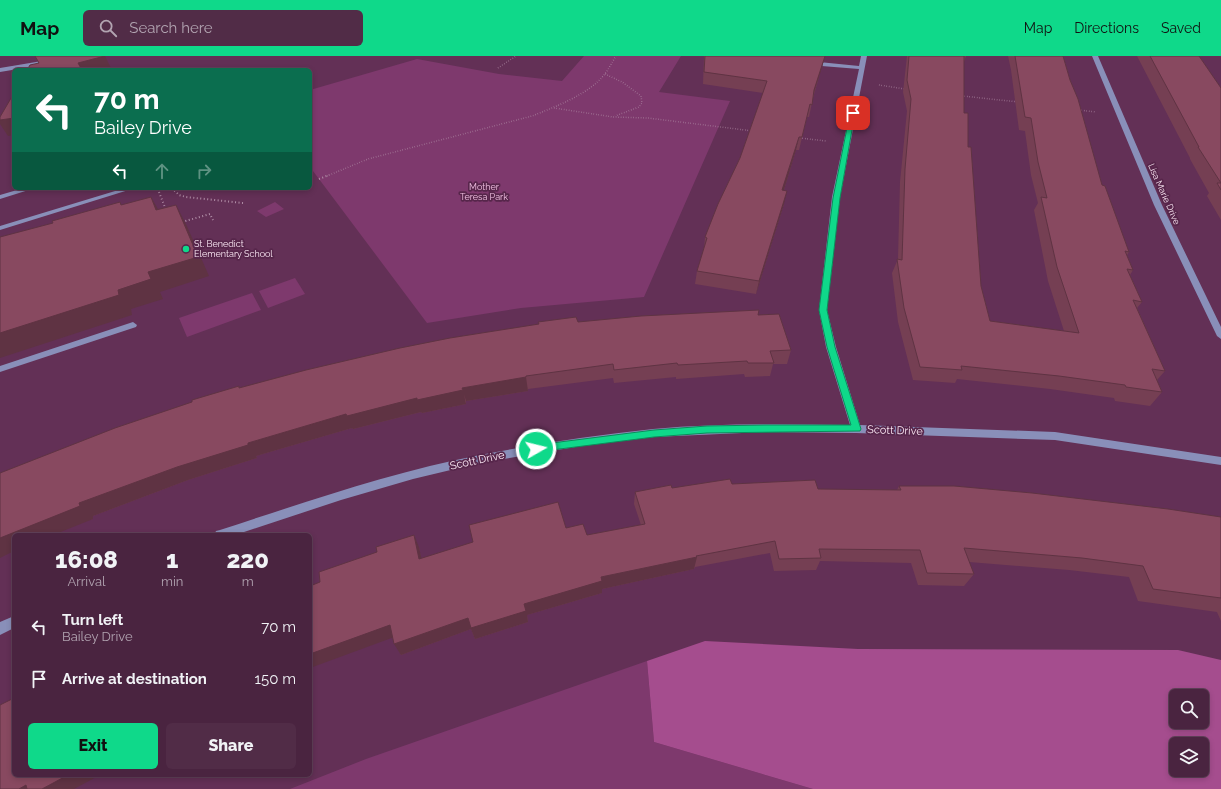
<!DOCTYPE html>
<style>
:root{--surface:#4a2440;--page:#512c47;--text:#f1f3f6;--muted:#b2a4b1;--line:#614159;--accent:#0fd98a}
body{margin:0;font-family:Raleway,sans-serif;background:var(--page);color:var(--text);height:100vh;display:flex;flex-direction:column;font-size:15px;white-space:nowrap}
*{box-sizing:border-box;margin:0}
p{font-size:13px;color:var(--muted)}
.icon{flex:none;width:22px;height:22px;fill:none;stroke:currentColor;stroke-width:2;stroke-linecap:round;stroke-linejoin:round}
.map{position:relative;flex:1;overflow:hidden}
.side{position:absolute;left:12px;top:477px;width:300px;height:244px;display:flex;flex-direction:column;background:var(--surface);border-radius:6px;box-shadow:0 2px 6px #0003,0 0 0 1px var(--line)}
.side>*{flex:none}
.hud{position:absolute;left:12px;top:12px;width:300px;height:122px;border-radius:6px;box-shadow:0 2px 6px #0003,0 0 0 1px var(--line);background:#0b6e4f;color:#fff;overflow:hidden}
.fabs{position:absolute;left:1169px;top:633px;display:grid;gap:8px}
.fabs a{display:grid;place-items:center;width:40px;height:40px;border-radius:6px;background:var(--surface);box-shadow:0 2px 6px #0003,0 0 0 1px var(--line);font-size:20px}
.pin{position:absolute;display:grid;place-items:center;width:34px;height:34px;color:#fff;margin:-17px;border-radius:8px;box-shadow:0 2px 6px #0006}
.me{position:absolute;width:44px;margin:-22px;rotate:82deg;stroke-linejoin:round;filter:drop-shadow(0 0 3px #0008)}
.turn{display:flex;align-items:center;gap:14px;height:84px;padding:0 16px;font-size:18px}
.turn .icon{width:52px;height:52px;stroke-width:2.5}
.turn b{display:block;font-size:28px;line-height:34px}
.lanes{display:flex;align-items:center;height:38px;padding:0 16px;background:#0003;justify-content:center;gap:20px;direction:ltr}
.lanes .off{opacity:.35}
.eta{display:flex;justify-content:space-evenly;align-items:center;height:68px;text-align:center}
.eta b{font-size:24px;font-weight:800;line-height:28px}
.cta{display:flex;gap:8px;margin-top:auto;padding:8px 16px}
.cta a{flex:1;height:46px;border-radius:6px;background:var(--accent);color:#111;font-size:16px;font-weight:800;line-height:46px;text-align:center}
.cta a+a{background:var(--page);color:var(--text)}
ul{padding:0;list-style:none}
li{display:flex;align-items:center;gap:12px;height:52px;padding:0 16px}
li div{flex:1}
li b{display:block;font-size:15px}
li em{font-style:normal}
header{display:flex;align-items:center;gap:24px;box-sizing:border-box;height:56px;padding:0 20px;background:var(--accent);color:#111}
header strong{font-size:19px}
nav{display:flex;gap:22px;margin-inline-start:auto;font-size:14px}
.search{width:280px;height:36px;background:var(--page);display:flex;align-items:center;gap:10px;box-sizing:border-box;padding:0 14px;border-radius:6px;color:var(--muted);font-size:15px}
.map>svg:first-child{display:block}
.green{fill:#7e396d}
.forest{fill:#a54d8e;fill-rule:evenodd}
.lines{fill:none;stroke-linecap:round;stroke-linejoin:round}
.path-far1{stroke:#b08da6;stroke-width:1.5;stroke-dasharray:0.5 2;stroke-linecap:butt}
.path{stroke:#b08da6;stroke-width:2;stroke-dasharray:1 2.5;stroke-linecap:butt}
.minor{fill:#898fb9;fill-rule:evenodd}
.wall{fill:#753f53}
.shaded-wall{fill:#5f3343}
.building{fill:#884960;stroke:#5f3343}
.route{fill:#0fd98a;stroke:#0a8d5a}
.poi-dot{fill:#0fd98a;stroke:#57264b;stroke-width:1.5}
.labels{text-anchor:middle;stroke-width:3.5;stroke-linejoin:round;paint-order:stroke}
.far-park-label{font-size:9px;fill:#f2c2e3;stroke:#57264b}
.far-street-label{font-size:9px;fill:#fce9f5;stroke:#57264b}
.far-poi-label{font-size:9px;fill:#fce9f5;stroke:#57264b;text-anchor:start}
.street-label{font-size:11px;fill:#fce9f5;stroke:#57264b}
</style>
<header>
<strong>Map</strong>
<div class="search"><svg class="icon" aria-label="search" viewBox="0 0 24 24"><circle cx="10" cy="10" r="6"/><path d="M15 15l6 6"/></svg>Search here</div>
<nav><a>Map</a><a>Directions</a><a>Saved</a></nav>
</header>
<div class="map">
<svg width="1221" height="733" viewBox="0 0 1221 733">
<rect width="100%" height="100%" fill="#633056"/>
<path class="green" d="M 584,0 L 681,0 L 659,36 L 730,45 L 644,241 L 521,252 L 427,267 L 310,111 L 310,34 L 417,3 L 499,18 L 562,25 Z
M 275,146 L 284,153 L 266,161 L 257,155 Z
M 295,222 L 305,238 L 268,252 L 259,235 Z
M 252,237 L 261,254 L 187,281 L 179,262 Z
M 647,605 L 654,686 L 813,733 L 290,733 L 366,703 Z"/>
<path class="forest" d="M 705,585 L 858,593 L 1178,594 L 1221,604 L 1221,733 L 813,733 L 654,686 L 647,605 ZM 1176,640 L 1202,640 L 1202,666 L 1176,666 ZM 1176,688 L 1202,688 L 1202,714 L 1176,714 Z"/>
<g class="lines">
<path class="path-far1" d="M 498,12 L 516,0
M 605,18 L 622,26 L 641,40 L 642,47 L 639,51 L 615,60
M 879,29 L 905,33
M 962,40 L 1019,46
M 554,52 L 613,61 L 648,62 L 753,75
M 1079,54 L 1096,56
M 800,82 L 826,85
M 327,120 L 368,103 L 532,60 C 555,51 589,38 604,19 C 609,13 612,6 616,0"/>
<path class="path" d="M 319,123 L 329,119
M 172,132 L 179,139 L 186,141 L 243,147
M 159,136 L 166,154
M 182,166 L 210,158 L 213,164"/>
<path class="minor" d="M 61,0 L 70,0 L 36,10 L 0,16 L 0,12 L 36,6 Z
M 861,0 L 867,0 L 840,141 L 827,254 L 836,291 L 860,369 L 1055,376 L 1221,401 L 1221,409 L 1055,384 L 856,377 L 765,376 L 654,381 L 587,389 L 480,407 L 413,423 L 341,444 L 235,479 L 214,479 L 216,475 L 220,474 C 306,446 392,416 480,399 C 537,388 595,379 653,373 C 718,367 784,368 850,369 L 826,291 L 819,254 L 832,141 L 859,13 L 809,9 L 806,7 L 809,5 L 859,10 Z
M 1092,0 L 1098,0 L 1162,149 L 1221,271 L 1221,283 L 1217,280 L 1154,149 Z
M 24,132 L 35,132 L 0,143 L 0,139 Z
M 125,132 L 135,132 L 0,174 L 0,170 Z
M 133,266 L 137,269 L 136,271 L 0,316 L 0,310 Z
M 14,560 L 14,572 L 0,579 L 0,566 Z"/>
</g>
<path class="wall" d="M 704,0 L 825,0 L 813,42 L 809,61 L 807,61 L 799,94 L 796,94 L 784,134 L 784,148 L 756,238 L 695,228 L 697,215 L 704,193 L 705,181 L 740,102 L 763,37 L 703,28 Z
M 907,0 L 966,0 L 964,6 L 964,57 L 968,91 L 981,230 L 990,265 L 1064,275 L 1048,225 L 1034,154 L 1038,147 L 1031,119 L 1025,75 L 1019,74 L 1011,14 L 1008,0 L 1063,0 L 1102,129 L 1129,196 L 1127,199 L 1133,214 L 1130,219 L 1142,246 L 1137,252 L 1165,315 L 1157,324 L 1162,336 L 1150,350 L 1115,345 L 1114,342 L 1050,333 L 957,323 L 955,327 L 913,324 L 898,266 L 892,217 L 898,203 L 900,126 L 907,55 L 903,36 Z
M 1137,0 L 1199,0 L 1221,32 L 1221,164 L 1207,140 L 1209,137 L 1190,103 L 1190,102 Z
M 758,259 L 791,294 L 787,308 L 773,308 L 770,320 L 745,321 L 744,318 L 676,323 L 676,321 L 614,327 L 613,322 L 528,333 L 528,335 L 466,345 L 466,348 L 422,357 L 421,356 L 353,373 L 352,372 L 256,400 L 257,402 L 188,424 L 93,460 L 93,463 L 14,479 L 239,330 L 240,332 L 578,266 Z
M 732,428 L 818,433 L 897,434 L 899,430 L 1221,461 L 1221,565 L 1217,556 L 1138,545 L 1129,521 L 1069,514 L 969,506 L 974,518 L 964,530 L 918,529 L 911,507 L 820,505 L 816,514 L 774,515 L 770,497 L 695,511 L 694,513 L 602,533 L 602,537 L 527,559 L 528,566 L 475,583 L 471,573 L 401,599 L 393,581 L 419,491 L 421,502 L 566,472 L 587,479 L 641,469 L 634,448 L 635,436 Z"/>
<path class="shaded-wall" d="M 105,0 L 112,14 L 82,14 L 78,7 Z
M 825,0 L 822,11 L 811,46 L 814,34 Z
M 14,62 L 14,79 L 8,80 L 0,68 L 0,64 Z
M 799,81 L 796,94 L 780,147 L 782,134 Z
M 787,135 L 784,148 L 756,238 L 759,225 Z
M 151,141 L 162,160 L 156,154 Z
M 176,149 L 186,168 L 209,220 L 160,236 L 163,243 L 131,253 L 132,259 L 0,302 L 0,277 L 118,234 L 148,216 Z
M 526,321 L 528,335 L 466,345 L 462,332 Z
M 463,334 L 466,348 L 422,357 L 421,356 L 353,373 L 352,372 L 256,400 L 257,402 L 188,424 L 93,460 L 93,463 L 53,479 L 14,479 L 14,495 L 0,502 L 0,482 L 79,447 L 177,411 L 248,387 L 346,358 L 417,342 Z
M 414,479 L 419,491 L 424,515 L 419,503 Z
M 697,501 L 694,513 L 602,533 L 602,537 L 527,559 L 528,566 L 475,583 L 471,573 L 401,599 L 394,588 L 468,562 L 524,548 L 601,521 Z
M 390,569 L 397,580 L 310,612 L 310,598 Z
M 68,719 L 100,719 L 74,733 L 42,733 Z
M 26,729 L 38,733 L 19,733 Z"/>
<path class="building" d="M 35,0 L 105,0 L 78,7 L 82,14 L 27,14 L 30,9 L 39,7 Z
M 705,0 L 825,0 L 814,34 L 812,49 L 810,48 L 802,81 L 799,81 L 782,134 L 787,135 L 759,225 L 697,215 L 707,182 L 705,181 L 718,148 L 740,102 L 767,25 L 704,16 Z
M 909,0 L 964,0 L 964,57 L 968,57 L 968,91 L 971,91 L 981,230 L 990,265 L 1079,277 L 1057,211 L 1041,141 L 1047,142 L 1038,106 L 1031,62 L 1025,61 L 1015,0 L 1063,0 L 1070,24 L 1078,43 L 1102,129 L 1105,130 L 1129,196 L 1125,195 L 1133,214 L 1127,213 L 1142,246 L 1133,244 L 1165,315 L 1152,313 L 1162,336 L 1126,331 L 1125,329 L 1059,320 L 961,310 L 962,314 L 920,311 L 904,252 L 897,203 L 902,204 L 905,113 L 911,43 L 907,24 Z
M 1150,0 L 1199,0 L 1221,32 L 1221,134 L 1217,127 L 1221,127 L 1198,91 L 1199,91 Z
M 14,37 L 14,62 L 0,64 L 0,61 Z
M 151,141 L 156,154 L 176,149 L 198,201 L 148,216 L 151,223 L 118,234 L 119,239 L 0,277 L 0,181 L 53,167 L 52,165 L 120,146 L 121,149 Z
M 759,254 L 758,259 L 779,258 L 791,294 L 770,295 L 774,307 L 748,307 L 747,305 L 678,309 L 677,307 L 614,314 L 613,308 L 526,320 L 526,321 L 462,332 L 463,334 L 417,344 L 417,342 L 347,360 L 346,358 L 248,387 L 248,389 L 177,411 L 79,447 L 80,450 L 0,482 L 0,417 L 115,372 L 192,346 L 192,344 L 239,330 L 239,332 L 306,314 L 400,292 L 450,282 L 539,268 L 538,266 L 576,261 L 578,266 L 641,260 Z
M 730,423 L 732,428 L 815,424 L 818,433 L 901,434 L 899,430 L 954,430 L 1032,437 L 1168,453 L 1221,461 L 1221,542 L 1153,533 L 1143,510 L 1082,502 L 964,492 L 974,518 L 927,517 L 920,494 L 819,493 L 821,502 L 779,503 L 775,485 L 696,500 L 697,501 L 601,521 L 602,525 L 524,548 L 526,555 L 471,572 L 468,562 L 394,588 L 390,569 L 310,598 L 310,530 L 320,526 L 319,516 L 377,496 L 376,491 L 414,479 L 419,503 L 473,486 L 469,469 L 558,446 L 566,472 L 583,468 L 587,479 L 645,468 L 635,436 L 671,429 L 672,432 Z
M 14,642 L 14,719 L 68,719 L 42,733 L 27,733 L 26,729 L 19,733 L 0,733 L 0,649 Z"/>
<path class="route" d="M 853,56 L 855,57 L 840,142 L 827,254 L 835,291 L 861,373 L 860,375 L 707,377 L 654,381 L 536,396 L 532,395 L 531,393 L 532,390 L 536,389 L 654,374 L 707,370 L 765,369 L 851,369 L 827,291 L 819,254 L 833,142 L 850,57 Z"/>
<circle class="poi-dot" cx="186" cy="193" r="4"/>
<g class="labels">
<g class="far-park-label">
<text x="484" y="134">Mother<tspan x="484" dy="10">Teresa Park</tspan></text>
</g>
<g class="far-street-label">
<text transform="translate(1164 138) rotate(66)" y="3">Lisa Marie Drive</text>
</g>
<g class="far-poi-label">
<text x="194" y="191">St. Benedict<tspan x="194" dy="10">Elementary School</tspan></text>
</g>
<g class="street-label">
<text transform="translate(895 374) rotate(2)" y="4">Scott Drive</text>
<text transform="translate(477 404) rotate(-12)" y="4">Scott Drive</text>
</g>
</g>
</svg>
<div class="fabs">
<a><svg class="icon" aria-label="search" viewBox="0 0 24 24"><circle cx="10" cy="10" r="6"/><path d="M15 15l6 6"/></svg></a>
<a><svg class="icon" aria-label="layers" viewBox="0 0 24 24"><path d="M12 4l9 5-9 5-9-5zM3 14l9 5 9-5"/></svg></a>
</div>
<div class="pin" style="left:853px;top:57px;background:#d93025"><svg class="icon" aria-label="arrive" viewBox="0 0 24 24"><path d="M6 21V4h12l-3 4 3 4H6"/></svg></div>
<svg class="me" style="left:536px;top:393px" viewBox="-20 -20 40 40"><circle r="17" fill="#0fd98a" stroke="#fff" stroke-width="3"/><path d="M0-11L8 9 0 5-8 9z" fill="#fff"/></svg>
<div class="hud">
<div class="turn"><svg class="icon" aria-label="left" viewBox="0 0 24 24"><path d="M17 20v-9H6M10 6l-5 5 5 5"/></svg><div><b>70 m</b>Bailey Drive</div></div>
<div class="lanes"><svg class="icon" aria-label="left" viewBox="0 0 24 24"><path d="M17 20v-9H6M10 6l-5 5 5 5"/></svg><svg class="icon off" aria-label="ahead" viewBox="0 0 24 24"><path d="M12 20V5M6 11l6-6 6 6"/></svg><svg class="icon off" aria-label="right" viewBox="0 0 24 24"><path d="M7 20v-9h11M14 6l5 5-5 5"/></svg></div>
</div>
<section class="side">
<div class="eta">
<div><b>16:08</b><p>Arrival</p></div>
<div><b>1</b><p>min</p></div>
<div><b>220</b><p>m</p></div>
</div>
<ul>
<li><svg class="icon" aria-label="left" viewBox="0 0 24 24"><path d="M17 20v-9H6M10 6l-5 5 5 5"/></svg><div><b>Turn left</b><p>Bailey Drive</p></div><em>70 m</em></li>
<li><svg class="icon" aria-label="arrive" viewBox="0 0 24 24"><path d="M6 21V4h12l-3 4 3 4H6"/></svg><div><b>Arrive at destination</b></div><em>150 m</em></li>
</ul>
<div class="cta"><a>Exit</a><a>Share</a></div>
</section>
</div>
